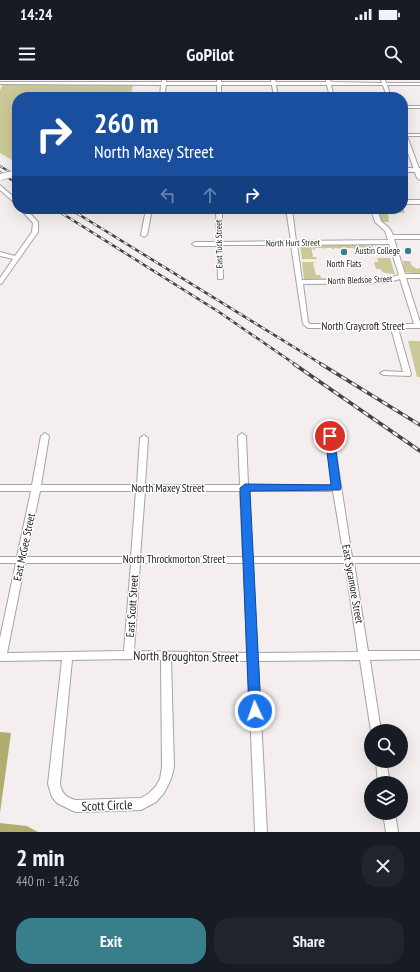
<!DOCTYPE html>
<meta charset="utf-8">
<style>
:root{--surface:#171b24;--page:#20242c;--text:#f1f3f6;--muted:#9ea1a6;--accent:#397e8b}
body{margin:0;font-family:"PT Sans Narrow",sans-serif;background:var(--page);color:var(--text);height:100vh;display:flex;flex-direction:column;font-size:15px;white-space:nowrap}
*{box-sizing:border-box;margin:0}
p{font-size:13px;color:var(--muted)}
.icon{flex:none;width:22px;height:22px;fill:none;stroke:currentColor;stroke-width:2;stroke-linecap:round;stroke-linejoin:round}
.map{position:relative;height:752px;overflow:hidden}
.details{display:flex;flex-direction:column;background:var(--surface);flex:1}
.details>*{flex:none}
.guide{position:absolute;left:12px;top:12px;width:396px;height:122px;border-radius:16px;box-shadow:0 4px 16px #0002;background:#1a4fa0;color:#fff;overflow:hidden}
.buttons{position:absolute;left:364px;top:644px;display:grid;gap:8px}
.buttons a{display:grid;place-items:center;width:44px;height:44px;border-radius:50%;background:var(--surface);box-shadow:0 4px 16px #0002;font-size:20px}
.pin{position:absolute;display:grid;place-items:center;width:34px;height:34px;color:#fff;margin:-17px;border:2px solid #fff;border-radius:50%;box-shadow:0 1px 4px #0007}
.me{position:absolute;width:44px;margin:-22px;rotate:357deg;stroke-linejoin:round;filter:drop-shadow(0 0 3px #0008)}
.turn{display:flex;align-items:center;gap:14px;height:84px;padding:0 16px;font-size:18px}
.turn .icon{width:52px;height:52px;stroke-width:2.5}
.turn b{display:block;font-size:28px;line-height:34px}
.lanes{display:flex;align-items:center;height:38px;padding:0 16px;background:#0003;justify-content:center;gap:20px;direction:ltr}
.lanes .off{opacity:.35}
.round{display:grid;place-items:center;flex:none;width:42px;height:42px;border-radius:16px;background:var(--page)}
.head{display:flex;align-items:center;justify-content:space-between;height:68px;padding:0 16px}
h1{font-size:24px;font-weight:700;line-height:30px}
.primary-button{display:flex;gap:8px;margin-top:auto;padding:8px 16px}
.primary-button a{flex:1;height:46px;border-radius:16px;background:var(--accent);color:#fff;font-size:16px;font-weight:700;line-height:46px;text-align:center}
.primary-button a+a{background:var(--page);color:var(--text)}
.status{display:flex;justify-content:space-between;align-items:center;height:28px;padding:0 20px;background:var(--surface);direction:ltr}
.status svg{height:11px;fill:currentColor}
header{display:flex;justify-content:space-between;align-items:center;height:52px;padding:0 16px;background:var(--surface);font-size:18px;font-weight:700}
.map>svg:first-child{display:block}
.green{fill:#cbc999}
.forest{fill:#b1ad6e}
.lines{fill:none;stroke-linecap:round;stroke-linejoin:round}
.minor-casing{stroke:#a7a3a2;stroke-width:2}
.major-casing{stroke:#a7a3a2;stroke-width:2}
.minor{fill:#fff;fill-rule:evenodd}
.major{fill:#fff;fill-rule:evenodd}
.rail-far2-casing{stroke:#454242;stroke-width:2}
.rail-far1-casing{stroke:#454242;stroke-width:2.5}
.rail-casing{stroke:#454242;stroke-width:3.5}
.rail-far2{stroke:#fff;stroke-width:1;stroke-dasharray:3.5;stroke-linecap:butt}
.rail-far1{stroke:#fff;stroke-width:1.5;stroke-dasharray:4.5;stroke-linecap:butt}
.rail{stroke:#fff;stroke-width:2;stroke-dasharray:6;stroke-linecap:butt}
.major-bridge-casing{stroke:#a7a3a2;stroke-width:7;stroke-linecap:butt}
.major-bridge{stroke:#fff;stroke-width:6}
.route{fill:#1a73e8;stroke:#114b97}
.poi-dot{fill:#397e8b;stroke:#fff;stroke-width:1.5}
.labels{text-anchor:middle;stroke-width:3;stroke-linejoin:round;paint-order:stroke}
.far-street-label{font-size:9px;fill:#222020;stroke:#fff}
.far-poi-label{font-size:9px;fill:#222020;stroke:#fff;text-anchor:end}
.street-label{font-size:11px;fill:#222020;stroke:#fff}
.near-street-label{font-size:13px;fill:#222020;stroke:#fff}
</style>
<div class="status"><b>14:24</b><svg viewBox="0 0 49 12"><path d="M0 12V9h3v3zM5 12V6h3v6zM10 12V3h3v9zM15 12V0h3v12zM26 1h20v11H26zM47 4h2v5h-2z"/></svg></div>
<header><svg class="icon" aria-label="menu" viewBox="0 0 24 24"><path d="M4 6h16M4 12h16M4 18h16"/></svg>GoPilot<svg class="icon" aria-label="search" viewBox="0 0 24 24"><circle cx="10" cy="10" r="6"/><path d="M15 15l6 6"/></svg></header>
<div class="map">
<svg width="420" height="752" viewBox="0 0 420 752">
<rect width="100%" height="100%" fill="#f4efee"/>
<path class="green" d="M 3,4 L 133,4 L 131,17 L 17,17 L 17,83 L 0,73 L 0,10 Z
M 403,127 L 405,133 L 388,133 L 389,142 L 381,142 L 376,129 L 403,129 Z
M 300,165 L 311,165 L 313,177 L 316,177 L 317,179 L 302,179 Z
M 312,165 L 373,165 L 373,170 L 371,168 L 364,168 L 365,170 L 362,168 L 355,168 L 355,169 L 352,168 L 345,168 L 345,169 L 334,168 L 334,169 L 332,169 L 332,168 L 324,168 L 325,169 L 322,168 L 315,168 L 315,170 L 313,170 Z
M 377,178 L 390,178 L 395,194 L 384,193 L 380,189 L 376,189 L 374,182 L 378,182 Z
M 403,181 L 410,181 L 412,186 L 415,187 L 416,189 L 420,188 L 420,194 L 404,192 Z
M 302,182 L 317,182 L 313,183 L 316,195 L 320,195 L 321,198 L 347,198 L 346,196 L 349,198 L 364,198 L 365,195 L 368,198 L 304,199 Z
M 408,261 L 420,261 L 420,297 L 417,297 Z"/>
<path class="forest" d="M 0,652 L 11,653 L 0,733 Z
M 0,743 L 27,746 L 38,752 L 0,752 Z"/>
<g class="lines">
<g class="minor-casing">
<path id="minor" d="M 162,0 L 166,0 L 166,2 L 217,2 L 217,0 L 221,0 L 221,2 L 271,2 L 271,0 L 275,0 L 276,2 L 326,2 L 326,0 L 330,0 L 331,2 L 382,3 L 381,0 L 385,0 L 386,3 L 420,3 L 420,5 L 387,5 L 391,17 L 387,17 L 383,5 L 331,5 L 334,17 L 330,17 L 327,5 L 276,5 L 278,17 L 274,17 L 272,5 L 221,5 L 221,17 L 217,17 L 217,5 L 166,5 L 164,17 L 160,17 L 161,5 L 0,4 L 0,2 L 162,2 Z
M 403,26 L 420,26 L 420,28 L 403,28 Z
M 403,52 L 406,54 L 420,54 L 420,56 L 407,56 L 420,91 L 420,100 L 417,98 L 403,59 Z
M 0,105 L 17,120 L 17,125 L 0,110 Z
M 403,120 L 420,120 L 420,124 L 403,124 Z
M 20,129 L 26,129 L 38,142 L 38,152 L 2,203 L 0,204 L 0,198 L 13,179 L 0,176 L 0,172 L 15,176 L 32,152 L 33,143 Z
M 146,129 L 152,129 L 147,155 L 144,157 L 141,155 Z
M 216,129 L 222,129 L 222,162 L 291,161 L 286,129 L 292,129 L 296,161 L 388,160 L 385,151 L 375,142 L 371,129 L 377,129 L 381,141 L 390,149 L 393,155 L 420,155 L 420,159 L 394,159 L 405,194 L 420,194 L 420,198 L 406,198 L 420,242 L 420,248 L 398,248 L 411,294 L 410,296 L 384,295 L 380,293 L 384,291 L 403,292 L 391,248 L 308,248 L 303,244 L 291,165 L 222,165 L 223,198 L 222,199 L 218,199 L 217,166 L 195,166 L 192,164 L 195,162 L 217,162 ZM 389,164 L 399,195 L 386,199 L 302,200 L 297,165 ZM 400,199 L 414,244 L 310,244 L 308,242 L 303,204 L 386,203 Z
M 45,353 L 49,356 L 41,405 L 137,405 L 140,358 L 144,355 L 148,358 L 145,405 L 240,405 L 238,356 L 242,353 L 246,356 L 248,405 L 332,405 L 326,356 L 330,353 L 333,354 L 352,477 L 420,477 L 420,483 L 354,483 L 368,571 L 420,571 L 420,579 L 370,580 L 381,651 L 371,651 L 360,580 L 258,581 L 267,752 L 255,752 L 248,581 L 171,580 L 174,687 L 171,699 L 164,713 L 156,722 L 141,730 L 76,732 L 71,730 L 57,723 L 52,717 L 48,704 L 62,580 L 0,581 L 0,558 L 16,483 L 0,483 L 0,477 L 17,477 L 31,411 L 0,411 L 0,405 L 32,405 L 41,356 ZM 40,411 L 136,411 L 131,477 L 26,477 ZM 145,411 L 240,411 L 243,477 L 140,477 ZM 249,411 L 333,411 L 344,477 L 252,477 ZM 25,483 L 131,483 L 124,571 L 7,573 ZM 140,483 L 244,483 L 247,573 L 134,571 ZM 253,483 L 345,483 L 358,572 L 257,573 ZM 129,579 L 161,580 L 162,687 L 160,699 L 156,706 L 148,714 L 141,718 L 76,720 C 67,718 62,714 60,704 L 72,580 Z
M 376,681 L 386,681 L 390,703 L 378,703 Z
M 383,733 L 395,733 L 398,752 L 386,752 Z"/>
</g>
<g class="major-casing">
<path id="major" d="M 403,88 L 420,88 L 420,92 L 403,92 Z"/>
</g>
<use href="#minor" class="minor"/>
<use href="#major" class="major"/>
<g class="rail-far2-casing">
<path id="rail-far2" d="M 0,86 L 17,96
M 0,92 L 17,104"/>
</g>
<g class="rail-far1-casing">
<path id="rail-far1" d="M 55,129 L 219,232 L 296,285
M 70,129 L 323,285"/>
</g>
<g class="rail-casing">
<path id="rail" d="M 294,284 L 420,371
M 321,284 L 420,345"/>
</g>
<use href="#rail-far2" class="rail-far2"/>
<use href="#rail-far1" class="rail-far1"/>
<use href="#rail" class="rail"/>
<g class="major-bridge-casing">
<path id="major-bridge" d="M 0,97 L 17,93"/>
</g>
<use href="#major-bridge" class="major-bridge"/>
</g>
<path class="route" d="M 330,353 L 334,356 L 341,408 L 340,410 L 250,411 L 261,631 L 259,635 L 255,637 L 251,635 L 249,631 L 240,408 L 245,404 L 331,405 L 325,356 Z"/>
<g class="poi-dot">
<circle cx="408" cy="171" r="4"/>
<circle cx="344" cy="172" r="4"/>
</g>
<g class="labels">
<g class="far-street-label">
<text transform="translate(293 163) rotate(-1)" y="3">North Hurt Street</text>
<text transform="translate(219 164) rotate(-91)" y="3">East Tuck Street</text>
<text transform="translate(360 200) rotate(-2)" y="3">North Bledsoe Street</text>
</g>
<g class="far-poi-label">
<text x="400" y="174">Austin College</text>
<text x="344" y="187" text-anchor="middle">North Flats</text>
</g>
<g class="street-label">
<text x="363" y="250">North Craycroft Street</text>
<text x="168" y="412">North Maxey Street</text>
<text transform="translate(24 467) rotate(-78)" y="4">East McGee Street</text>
<text x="174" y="483">North Throckmorton Street</text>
<text transform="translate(353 504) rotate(80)" y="4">East Sycamore Street</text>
<text transform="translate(132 526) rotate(-86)" y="4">East Scott Street</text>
</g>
<g class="near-street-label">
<text transform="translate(186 576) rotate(1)" y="5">North Broughton Street</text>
<text transform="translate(107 725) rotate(-2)" y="5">Scott Circle</text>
</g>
</g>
</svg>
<div class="buttons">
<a><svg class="icon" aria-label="search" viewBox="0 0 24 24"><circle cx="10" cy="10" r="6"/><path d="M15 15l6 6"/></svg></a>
<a><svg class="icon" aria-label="layers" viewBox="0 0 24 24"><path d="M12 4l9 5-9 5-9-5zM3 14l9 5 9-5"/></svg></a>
</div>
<div class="pin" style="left:330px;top:356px;background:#d93025"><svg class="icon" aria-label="arrive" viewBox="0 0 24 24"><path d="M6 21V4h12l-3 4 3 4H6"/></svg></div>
<svg class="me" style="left:255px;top:631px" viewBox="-20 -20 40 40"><circle r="17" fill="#1a73e8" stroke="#fff" stroke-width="3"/><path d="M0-11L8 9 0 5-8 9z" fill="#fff"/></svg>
<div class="guide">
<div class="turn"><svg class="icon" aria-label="right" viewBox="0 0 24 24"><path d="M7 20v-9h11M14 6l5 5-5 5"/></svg><div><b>260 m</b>North Maxey Street</div></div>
<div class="lanes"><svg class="icon off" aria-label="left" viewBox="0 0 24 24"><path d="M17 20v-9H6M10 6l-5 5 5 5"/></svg><svg class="icon off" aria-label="ahead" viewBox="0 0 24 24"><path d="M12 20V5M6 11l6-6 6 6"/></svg><svg class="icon" aria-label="right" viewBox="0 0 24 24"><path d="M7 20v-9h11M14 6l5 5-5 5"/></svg></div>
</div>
</div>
<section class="details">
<div class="head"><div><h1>2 min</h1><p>440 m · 14:26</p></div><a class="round"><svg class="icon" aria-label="close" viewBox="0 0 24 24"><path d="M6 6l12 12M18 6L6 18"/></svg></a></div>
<div class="primary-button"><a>Exit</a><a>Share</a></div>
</section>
